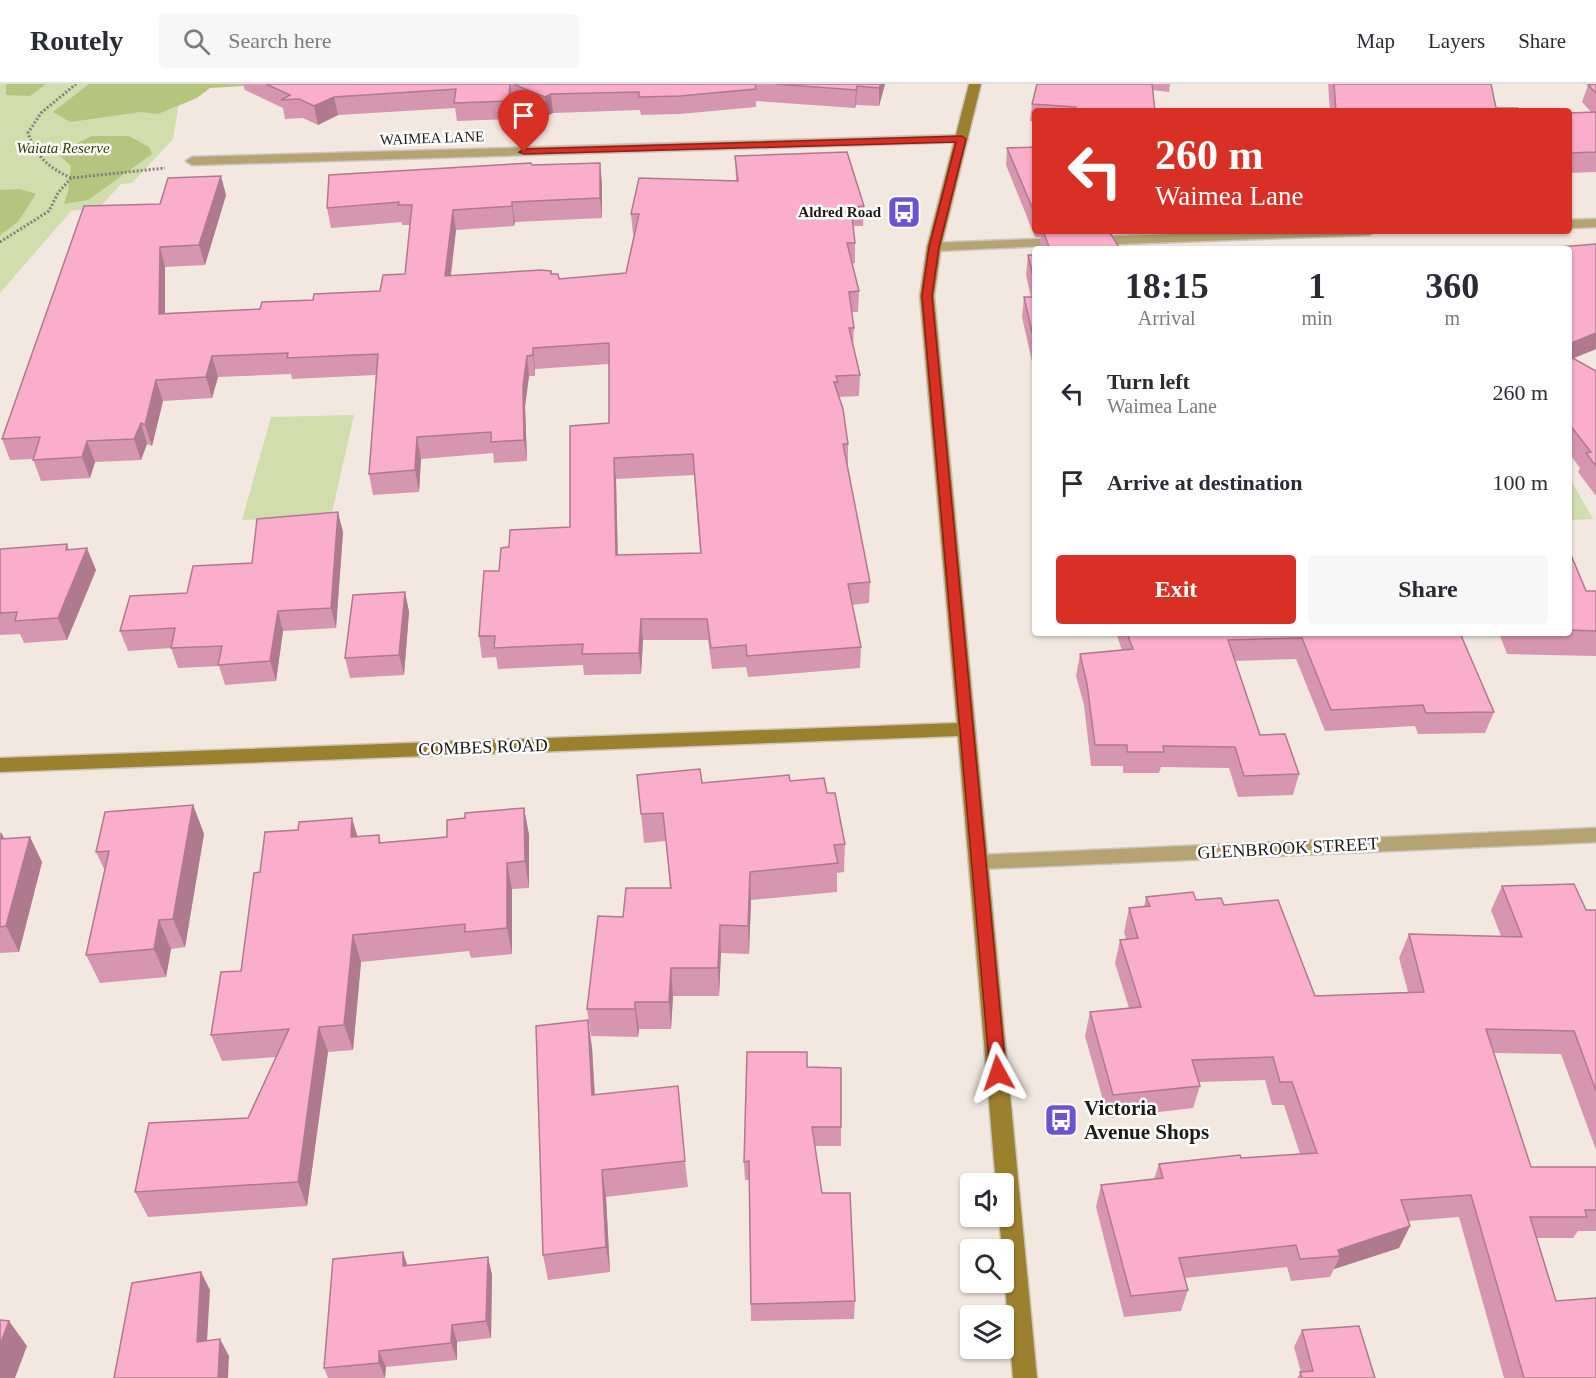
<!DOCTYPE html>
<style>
:root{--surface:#fff;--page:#f7f7f7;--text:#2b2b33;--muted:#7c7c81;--line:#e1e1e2;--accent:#d93025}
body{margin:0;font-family:"Times New Roman",serif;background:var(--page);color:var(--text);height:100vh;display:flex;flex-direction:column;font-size:22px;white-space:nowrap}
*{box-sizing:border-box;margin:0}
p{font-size:20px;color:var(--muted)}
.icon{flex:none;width:33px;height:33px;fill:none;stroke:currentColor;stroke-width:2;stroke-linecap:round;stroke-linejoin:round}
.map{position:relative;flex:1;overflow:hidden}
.drawer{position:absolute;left:1032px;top:162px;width:540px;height:390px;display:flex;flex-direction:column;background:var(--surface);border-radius:6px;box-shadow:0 2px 4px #0004}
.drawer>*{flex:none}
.banner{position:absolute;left:1032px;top:24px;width:540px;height:126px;border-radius:6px;box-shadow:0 2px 4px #0004;background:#d93025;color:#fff;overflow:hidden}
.buttons{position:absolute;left:960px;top:1089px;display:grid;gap:12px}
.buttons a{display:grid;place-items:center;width:54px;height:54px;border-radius:6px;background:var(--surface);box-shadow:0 2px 4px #0004;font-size:30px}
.pin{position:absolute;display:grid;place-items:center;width:51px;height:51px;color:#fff;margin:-62px -26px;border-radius:50% 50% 50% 0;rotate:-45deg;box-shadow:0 0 6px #0007}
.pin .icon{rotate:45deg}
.me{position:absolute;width:66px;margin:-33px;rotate:355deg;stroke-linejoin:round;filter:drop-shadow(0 0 4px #0008)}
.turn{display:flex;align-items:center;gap:21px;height:126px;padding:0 24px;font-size:27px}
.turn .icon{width:78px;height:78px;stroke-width:2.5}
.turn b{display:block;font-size:42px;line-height:51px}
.eta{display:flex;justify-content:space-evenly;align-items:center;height:102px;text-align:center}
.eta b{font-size:36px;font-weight:700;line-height:42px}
.button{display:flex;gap:12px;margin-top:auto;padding:12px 24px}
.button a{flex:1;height:69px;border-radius:6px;background:var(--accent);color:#fff;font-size:24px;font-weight:700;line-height:69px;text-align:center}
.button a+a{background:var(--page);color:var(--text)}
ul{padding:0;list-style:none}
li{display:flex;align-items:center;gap:18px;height:90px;padding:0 24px}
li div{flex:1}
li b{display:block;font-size:22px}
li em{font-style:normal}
header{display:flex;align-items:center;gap:36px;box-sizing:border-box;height:84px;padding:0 30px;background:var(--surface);border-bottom:2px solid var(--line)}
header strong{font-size:28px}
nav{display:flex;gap:33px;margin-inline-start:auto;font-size:21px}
.search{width:420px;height:54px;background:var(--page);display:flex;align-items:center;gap:15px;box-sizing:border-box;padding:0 21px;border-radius:6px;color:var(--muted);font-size:22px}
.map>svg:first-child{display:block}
.green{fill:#d1ddac}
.forest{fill:#b5c57e}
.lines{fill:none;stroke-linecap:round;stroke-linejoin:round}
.street-casing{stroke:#ccc3bb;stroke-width:3}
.secondary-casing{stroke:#ccc3bb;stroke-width:3}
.path{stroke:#867f79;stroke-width:3;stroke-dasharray:2 2;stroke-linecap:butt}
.street{fill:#b5a472;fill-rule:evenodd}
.secondary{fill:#9b812d;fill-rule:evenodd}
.wall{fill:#d796af;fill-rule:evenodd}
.shaded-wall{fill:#af7a8e}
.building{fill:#faaecb;stroke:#af7a8e;stroke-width:1.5;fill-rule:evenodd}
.route{fill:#d93025;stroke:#8d1f18;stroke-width:1.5}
.labels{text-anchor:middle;stroke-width:5;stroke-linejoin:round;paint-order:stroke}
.far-street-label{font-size:15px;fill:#1e1b17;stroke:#fff}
.far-park-label{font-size:15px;font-style:italic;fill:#323b02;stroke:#fff}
.far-poi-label{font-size:15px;font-weight:bold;fill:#1e1b17;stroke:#fff;text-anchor:end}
.street-label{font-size:18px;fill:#1e1b17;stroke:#fff}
.near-poi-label{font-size:21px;font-weight:bold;fill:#1e1b17;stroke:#fff;text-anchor:start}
</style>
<header>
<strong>Routely</strong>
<div class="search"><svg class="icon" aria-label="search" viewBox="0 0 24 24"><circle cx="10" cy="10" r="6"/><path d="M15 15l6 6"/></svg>Search here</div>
<nav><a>Map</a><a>Layers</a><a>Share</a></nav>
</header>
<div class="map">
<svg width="1596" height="1294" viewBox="0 0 1596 1294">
<rect width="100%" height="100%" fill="#f2e8df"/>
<path class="green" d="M 0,0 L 182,0 L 173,55 L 132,99 L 121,100 L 100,123 L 71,127 L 0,209 Z
M 354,331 L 331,433 L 242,436 L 271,333 Z
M 1569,393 L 1593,435 L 1594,435 L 1569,436 Z"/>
<path class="forest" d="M 6,0 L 46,0 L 30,12 L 6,11 Z
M 89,0 L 279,0 L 210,4 L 197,14 L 158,30 L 141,28 L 70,38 L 53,28 Z
M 91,52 L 129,52 L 149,63 L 152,70 L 88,116 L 64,120 L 68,108 L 71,82 L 58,70 Z
M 20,105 L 36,110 L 18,138 L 0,151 L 0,106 Z"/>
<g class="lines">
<g class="street-casing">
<path id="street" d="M 962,51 L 968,55 L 966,58 L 192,81 L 186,77 L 192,73 Z
M 1596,135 L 1596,143 L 1569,144 L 1569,136 Z
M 1260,147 L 1376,147 L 1369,151 L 1092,161 L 1085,157 L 1092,153 Z
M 1064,154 L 1069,155 L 1071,158 L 1069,161 L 934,167 L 927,163 L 934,159 Z
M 1596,744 L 1596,758 L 980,785 L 973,783 L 970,778 L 973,773 L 980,771 Z"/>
</g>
<g class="secondary-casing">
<path id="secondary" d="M 969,0 L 981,0 L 941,163 L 934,212 L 1037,1294 L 1013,1294 L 999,1132 L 1004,1132 L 1004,1100 L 996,1100 L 958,652 L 0,688 L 0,674 L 957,639 L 920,212 L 927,163 Z"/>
</g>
<path class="path" d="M 71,94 C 48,83 36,73 28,49 L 41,29 L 76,0
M 0,158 L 49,127 L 58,109 L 71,94 L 165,84"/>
<use href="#street" class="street"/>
<use href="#secondary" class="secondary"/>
</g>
<path class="wall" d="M 243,0 L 885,0 L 879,22 L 856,21 L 855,24 L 756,17 L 756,23 L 680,30 L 641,31 L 640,26 L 553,29 L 547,32 L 512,17 L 511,35 L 457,37 L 455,24 L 338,31 L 318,41 L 303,34 L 285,35 L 283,24 L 245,6 Z
M 1037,0 L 1170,0 L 1169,8 L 1152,6 L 1155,27 L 1035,27 L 1035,38 L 1030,37 L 1032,20 Z
M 1328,0 L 1491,0 L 1496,24 L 1520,27 L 1330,27 Z
M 1596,0 L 1596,88 L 1569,89 L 1569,29 L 1591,28 L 1582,18 L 1588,1 Z
M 1035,63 L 1035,147 L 1109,147 L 1120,165 L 1040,165 L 1041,153 L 1035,153 L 1006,81 L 1007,64 Z
M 735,72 L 864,122 L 863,142 L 853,142 L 855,159 L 855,179 L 852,180 L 859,207 L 858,228 L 852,228 L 854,244 L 853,261 L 860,291 L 859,312 L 839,313 L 848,360 L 848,381 L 847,381 L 870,498 L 869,519 L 852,521 L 861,563 L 860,584 L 748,593 L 746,583 L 712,585 L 708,556 L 643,556 L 641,590 L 584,591 L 583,581 L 498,585 L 496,573 L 482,574 L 479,552 L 499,487 L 509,463 L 570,443 L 609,339 L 609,280 L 535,285 L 535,292 L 529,292 L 525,322 L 527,377 L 494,379 L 493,369 L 421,375 L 419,408 L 373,411 L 369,390 L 376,291 L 292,295 L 291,290 L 218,293 L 212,314 L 163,317 L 152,362 L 147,360 L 141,376 L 95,378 L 90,394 L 41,397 L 33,375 L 10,376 L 2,355 L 160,120 L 226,111 L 205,181 L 165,183 L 165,229 L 260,225 L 313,216 L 380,207 L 405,190 L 410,141 L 402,141 L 402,138 L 331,144 L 327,124 L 532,81 L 602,99 L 602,134 L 515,138 L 514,142 L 456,146 L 451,192 L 552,190 L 559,195 L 626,189 L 634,150 L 633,150 L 631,130 L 736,97 ZM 694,391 L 700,469 L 618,471 L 616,395 Z
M 1596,160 L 1596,265 L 1574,274 L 1596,287 L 1596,412 L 1578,388 L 1580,384 L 1569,369 L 1569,165 Z
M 1028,171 L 1035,171 L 1035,291 L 1022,233 L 1024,213 L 1031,213 L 1026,191 Z
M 343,448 L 336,544 L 283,547 L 276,597 L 225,601 L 219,582 L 178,584 L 171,564 L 128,567 L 120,547 L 187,509 L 252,479 Z
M 67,460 L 69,465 L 96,486 L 67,556 L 24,559 L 20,550 L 0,551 L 0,465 Z
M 1569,466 L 1586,507 L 1596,507 L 1596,572 L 1507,570 L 1499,549 L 1569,549 Z
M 405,508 L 409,528 L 404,591 L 350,594 L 345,574 Z
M 1116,549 L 1460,549 L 1494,628 L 1485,649 L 1418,650 L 1415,642 L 1325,647 L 1296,575 L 1235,577 L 1260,651 L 1299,690 L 1293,711 L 1238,713 L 1229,684 L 1161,683 L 1159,689 L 1123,689 L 1123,682 L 1091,682 L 1084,621 L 1076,592 L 1080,570 L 1122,566 Z
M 637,691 L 702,699 L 790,697 L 827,709 L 845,760 L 844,788 L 837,789 L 837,808 L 751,816 L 749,870 L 721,869 L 719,912 L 673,912 L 671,945 L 639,945 L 638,953 L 591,952 L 587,925 L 623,833 L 670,804 L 666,757 L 644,759 Z
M 193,721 L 204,750 L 185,863 L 171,865 L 166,893 L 100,899 L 86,871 L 105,787 L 96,768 Z
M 524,724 L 529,751 L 529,804 L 512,805 L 512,870 L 471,874 L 469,867 L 361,878 L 353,966 L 328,968 L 307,1122 L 148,1133 L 135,1108 L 248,1034 L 276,973 L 222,977 L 211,951 L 241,887 L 357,753 L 379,751 L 381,759 L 447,753 L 465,734 Z
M 0,748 L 4,755 L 42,778 L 19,868 L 0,869 Z
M 1502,802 L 1586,826 L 1596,826 L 1596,1066 L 1561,970 L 1494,969 L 1531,1083 L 1596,1083 L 1596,1147 L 1578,1147 L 1573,1154 L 1537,1154 L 1556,1217 L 1596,1294 L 1504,1294 L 1459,1133 L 1409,1137 L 1410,1142 L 1399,1164 L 1334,1185 L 1330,1193 L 1291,1197 L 1287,1183 L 1185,1194 L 1188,1206 L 1181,1227 L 1124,1233 L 1096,1123 L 1101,1101 L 1154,1095 L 1159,1080 L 1300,1070 L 1284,1021 L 1272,1021 L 1265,996 L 1199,998 L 1200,1002 L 1193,1024 L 1108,1034 L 1085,952 L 1090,928 L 1129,924 L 1115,879 L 1120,856 L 1126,855 L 1124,848 L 1129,824 L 1144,823 L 1146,813 L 1196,816 L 1224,821 L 1315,912 L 1408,908 L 1399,874 L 1409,850 L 1501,852 L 1491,826 Z
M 588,936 L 592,964 L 595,1011 L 685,1077 L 688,1103 L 606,1113 L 610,1188 L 548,1196 L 543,1171 Z
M 807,983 L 841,1043 L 841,1062 L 815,1062 L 822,1109 L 855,1217 L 854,1235 L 751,1237 L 749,1096 L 745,1096 L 744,1078 Z
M 488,1173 L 492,1191 L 491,1254 L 457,1258 L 457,1276 L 386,1283 L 385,1294 L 328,1294 L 324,1284 L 407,1181 Z
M 1302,1246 L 1375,1294 L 1297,1294 L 1301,1288 L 1294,1263 Z"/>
<path class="shaded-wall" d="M 510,0 L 512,17 L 511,35 L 509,17 Z
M 881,0 L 885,0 L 879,22 L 879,4 Z
M 857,2 L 856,21 L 855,24 L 856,6 Z
M 551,10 L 553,29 L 547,32 L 545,13 Z
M 334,13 L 338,31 L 318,41 L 314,22 Z
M 600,79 L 602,99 L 602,134 L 600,114 Z
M 221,92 L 226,111 L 205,181 L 199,161 Z
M 512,118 L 515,138 L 514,142 L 512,122 Z
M 453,126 L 456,146 L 448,213 L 445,192 Z
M 160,163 L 165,183 L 165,250 L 159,230 Z
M 1596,249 L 1596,265 L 1569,276 L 1569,260 Z
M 533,264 L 535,285 L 535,292 L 533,271 Z
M 212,272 L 218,293 L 212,314 L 206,293 Z
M 527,272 L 529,292 L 525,322 L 527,377 L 524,356 L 523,302 Z
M 156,296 L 163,317 L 152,362 L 145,341 Z
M 141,339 L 147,360 L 141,376 L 134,355 Z
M 417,353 L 421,375 L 419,408 L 415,386 Z
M 87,357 L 95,378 L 90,394 L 82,373 Z
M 614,374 L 616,395 L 618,492 L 616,471 Z
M 338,428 L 343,448 L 336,544 L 331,524 Z
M 87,464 L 96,486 L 67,556 L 58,534 Z
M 405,508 L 409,528 L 404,591 L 399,571 Z
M 278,527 L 283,547 L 276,597 L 270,577 Z
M 641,535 L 643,556 L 641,590 L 639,569 Z
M 193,721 L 204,750 L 185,863 L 173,835 Z
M 524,724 L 529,751 L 529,804 L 525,777 Z
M 352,734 L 360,761 L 351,753 Z
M 1,748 L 13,774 L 0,757 Z
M 30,753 L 42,778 L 19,868 L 6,842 Z
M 507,779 L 512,805 L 512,870 L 507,844 Z
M 750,788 L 751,816 L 749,870 L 748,842 Z
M 159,836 L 171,865 L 166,893 L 154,865 Z
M 720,841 L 721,869 L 719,912 L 718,884 Z
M 353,851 L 361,878 L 353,966 L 344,941 Z
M 671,884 L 673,912 L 671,945 L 669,918 Z
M 635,918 L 639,945 L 638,953 L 635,925 Z
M 588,936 L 592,964 L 596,1038 L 592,1011 Z
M 319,943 L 328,968 L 307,1122 L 298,1098 Z
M 602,1086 L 606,1113 L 610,1188 L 606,1163 Z
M 1410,1142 L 1399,1164 L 1334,1185 L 1340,1172 L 1338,1166 Z
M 403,1168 L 409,1186 L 403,1182 Z
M 488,1173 L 492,1191 L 491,1254 L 486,1237 Z
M 201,1188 L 210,1206 L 206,1275 L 197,1258 Z
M 9,1237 L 27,1262 L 15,1294 L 0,1294 L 0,1261 Z
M 452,1241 L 457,1258 L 457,1276 L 451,1259 Z
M 220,1255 L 229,1272 L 228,1294 L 218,1294 Z
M 379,1267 L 386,1283 L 385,1294 L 379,1279 Z"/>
<path class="building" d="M 266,0 L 510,0 L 509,17 L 454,19 L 456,5 L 334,13 L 314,22 L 299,15 L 281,16 L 290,11 Z
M 513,0 L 755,0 L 756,5 L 680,12 L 639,13 L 639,8 L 551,10 L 545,13 Z
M 775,0 L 881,0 L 879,4 L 857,2 L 856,6 Z
M 1037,0 L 1152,0 L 1155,27 L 1076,27 L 1076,23 L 1032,20 Z
M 1334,0 L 1491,0 L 1496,24 L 1518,24 L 1520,27 L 1336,27 Z
M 1596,0 L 1596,9 L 1588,1 Z
M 1596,28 L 1596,68 L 1569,69 L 1569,29 Z
M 1035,63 L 1035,130 L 1007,64 Z
M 847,68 L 864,122 L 851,123 L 855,159 L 847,159 L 859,207 L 849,208 L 854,244 L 849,244 L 860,291 L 836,292 L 838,298 L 834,298 L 843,325 L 848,360 L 843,360 L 870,498 L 848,500 L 861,563 L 747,572 L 746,561 L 711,564 L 707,535 L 641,535 L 639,569 L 582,570 L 583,560 L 494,564 L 495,552 L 479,552 L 484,487 L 499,487 L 501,464 L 509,463 L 510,446 L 570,443 L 570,342 L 609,339 L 609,259 L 533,264 L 533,271 L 527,272 L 523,302 L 524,356 L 491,358 L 491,348 L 417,353 L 415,386 L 369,390 L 378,270 L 287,274 L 288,269 L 212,272 L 206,293 L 156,296 L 145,341 L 141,339 L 134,355 L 87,357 L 82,373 L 33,376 L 40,353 L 2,355 L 84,122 L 160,120 L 168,94 L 221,92 L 199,161 L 160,163 L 159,230 L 260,225 L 262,218 L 313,216 L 314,210 L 380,207 L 383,191 L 405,190 L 412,121 L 398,121 L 399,118 L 327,124 L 329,91 L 531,79 L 532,81 L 600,79 L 600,114 L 512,118 L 512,122 L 453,126 L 445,192 L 541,186 L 551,187 L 551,190 L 558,190 L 559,195 L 626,189 L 639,130 L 631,130 L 639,94 L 738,97 L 735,72 ZM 693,370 L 701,469 L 616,471 L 614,374 Z
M 1043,147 L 1109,147 L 1120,165 L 1050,165 Z
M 1596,160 L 1596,249 L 1569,260 L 1569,165 L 1534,165 Z
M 1028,171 L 1035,171 L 1035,200 Z
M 1024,213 L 1035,213 L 1035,261 Z
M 1569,272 L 1596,287 L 1596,382 L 1586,369 L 1591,368 L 1569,340 Z
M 338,428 L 331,524 L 278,527 L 270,577 L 218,581 L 222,562 L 171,564 L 175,544 L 120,547 L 130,512 L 187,509 L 193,482 L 252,479 L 257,435 Z
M 67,460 L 66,466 L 87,464 L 58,534 L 15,537 L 17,528 L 0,529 L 0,465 Z
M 1569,466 L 1586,507 L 1596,507 L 1596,547 L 1569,546 Z
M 405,508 L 399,571 L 345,574 L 353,511 Z
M 1127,549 L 1460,549 L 1494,628 L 1426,629 L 1423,621 L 1331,626 L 1302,554 L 1228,556 L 1260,651 L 1285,650 L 1299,690 L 1244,692 L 1235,663 L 1163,662 L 1164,668 L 1127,668 L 1127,661 L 1095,661 L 1087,600 L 1080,570 L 1133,565 Z
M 700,685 L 702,699 L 789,691 L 790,697 L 824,694 L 827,709 L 835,709 L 845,760 L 834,761 L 838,779 L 750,788 L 748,842 L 720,841 L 718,884 L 671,884 L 669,918 L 635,918 L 635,925 L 587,925 L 598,832 L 623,833 L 626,804 L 671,804 L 663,729 L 641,730 L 637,691 Z
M 193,721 L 173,835 L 159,836 L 154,865 L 86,871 L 109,767 L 96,768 L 105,728 Z
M 524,724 L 525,777 L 507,779 L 507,844 L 465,848 L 465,840 L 353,851 L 344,941 L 319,943 L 298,1098 L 135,1108 L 149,1039 L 248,1034 L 289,945 L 211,951 L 221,888 L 241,887 L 254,789 L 260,788 L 265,748 L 298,746 L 299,738 L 352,734 L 351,753 L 379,751 L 379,759 L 447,753 L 447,736 L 465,734 L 465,729 Z
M 30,753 L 6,842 L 0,843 L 0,755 Z
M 1574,800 L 1586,826 L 1596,826 L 1596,1007 L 1574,947 L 1486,945 L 1531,1083 L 1596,1083 L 1596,1126 L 1585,1126 L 1587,1133 L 1530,1133 L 1556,1217 L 1596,1214 L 1596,1294 L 1524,1294 L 1471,1111 L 1401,1116 L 1410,1142 L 1338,1166 L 1340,1172 L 1300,1175 L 1296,1161 L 1179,1174 L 1188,1206 L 1131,1212 L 1101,1101 L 1163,1094 L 1159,1080 L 1240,1071 L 1241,1074 L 1317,1069 L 1292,998 L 1280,998 L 1273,973 L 1192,976 L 1200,1002 L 1113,1011 L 1090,928 L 1141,923 L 1120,856 L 1138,854 L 1129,824 L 1150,822 L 1146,813 L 1193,808 L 1196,816 L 1221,814 L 1224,821 L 1278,816 L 1315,912 L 1424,908 L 1409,850 L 1522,853 L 1502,802 Z
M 588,936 L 592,1011 L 678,1002 L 685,1077 L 602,1086 L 606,1163 L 543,1171 L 536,942 Z
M 747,968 L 807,968 L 807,983 L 841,984 L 841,1043 L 812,1043 L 822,1109 L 850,1109 L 855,1217 L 751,1220 L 749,1077 L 744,1078 Z
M 403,1168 L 403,1182 L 488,1173 L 486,1237 L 452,1241 L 451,1259 L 379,1267 L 379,1279 L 324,1284 L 333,1175 Z
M 201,1188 L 197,1258 L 220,1255 L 218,1294 L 114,1294 L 132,1199 Z
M 0,1236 L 9,1237 L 0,1261 Z
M 1359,1242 L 1375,1294 L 1302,1294 L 1300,1288 L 1313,1287 L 1302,1246 Z"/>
<path class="route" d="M 962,52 L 966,55 L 939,163 L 932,212 L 1006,989 L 1004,994 L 998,996 L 993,994 L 990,989 L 922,212 L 929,163 L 956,58 L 524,70 L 519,68 L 524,65 Z"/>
<defs>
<g id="bus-square" transform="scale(1.725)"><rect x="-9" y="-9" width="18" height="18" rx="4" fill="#6b54ce" stroke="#fff"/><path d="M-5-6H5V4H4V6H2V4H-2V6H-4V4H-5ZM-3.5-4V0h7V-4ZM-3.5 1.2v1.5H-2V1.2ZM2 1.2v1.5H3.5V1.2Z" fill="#fff"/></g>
</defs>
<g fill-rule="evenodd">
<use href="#bus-square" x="904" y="128"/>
<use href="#bus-square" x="1061" y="1036"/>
</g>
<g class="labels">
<g class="far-street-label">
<text transform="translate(432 54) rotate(-2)" y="5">WAIMEA LANE</text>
</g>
<g class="far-park-label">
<text x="63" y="69">Waiata Reserve</text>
</g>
<g class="far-poi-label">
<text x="881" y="133">Aldred Road</text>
</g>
<g class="street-label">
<text transform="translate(483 663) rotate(-2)" y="6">COMBES ROAD</text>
<text transform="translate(1288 764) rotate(-3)" y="6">GLENBROOK STREET</text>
</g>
<g class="near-poi-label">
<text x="1084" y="1031">Victoria<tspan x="1084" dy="24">Avenue Shops</tspan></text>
</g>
</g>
</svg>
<div class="buttons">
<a><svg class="icon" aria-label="sound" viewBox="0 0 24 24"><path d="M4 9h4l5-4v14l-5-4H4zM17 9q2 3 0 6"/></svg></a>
<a><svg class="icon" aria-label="search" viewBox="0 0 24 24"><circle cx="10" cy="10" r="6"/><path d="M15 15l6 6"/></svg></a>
<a><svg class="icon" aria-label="layers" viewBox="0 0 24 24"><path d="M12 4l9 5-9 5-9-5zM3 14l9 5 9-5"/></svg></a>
</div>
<div class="pin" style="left:524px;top:68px;background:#d93025"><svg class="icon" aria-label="arrive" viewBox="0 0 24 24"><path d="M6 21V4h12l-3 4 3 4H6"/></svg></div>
<svg class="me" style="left:998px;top:989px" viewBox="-20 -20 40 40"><path d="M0-17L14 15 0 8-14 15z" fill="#d93025" stroke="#fff" stroke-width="4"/></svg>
<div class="banner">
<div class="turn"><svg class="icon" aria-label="left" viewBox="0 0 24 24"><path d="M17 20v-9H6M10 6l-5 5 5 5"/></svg><div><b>260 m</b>Waimea Lane</div></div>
</div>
<section class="drawer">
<div class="eta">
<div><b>18:15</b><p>Arrival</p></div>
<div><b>1</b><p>min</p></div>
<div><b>360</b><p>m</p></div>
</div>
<ul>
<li><svg class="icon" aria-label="left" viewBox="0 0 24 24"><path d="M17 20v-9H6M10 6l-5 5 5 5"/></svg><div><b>Turn left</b><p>Waimea Lane</p></div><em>260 m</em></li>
<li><svg class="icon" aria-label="arrive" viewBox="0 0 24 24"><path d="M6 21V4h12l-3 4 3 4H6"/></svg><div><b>Arrive at destination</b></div><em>100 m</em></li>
</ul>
<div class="button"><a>Exit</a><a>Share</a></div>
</section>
</div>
